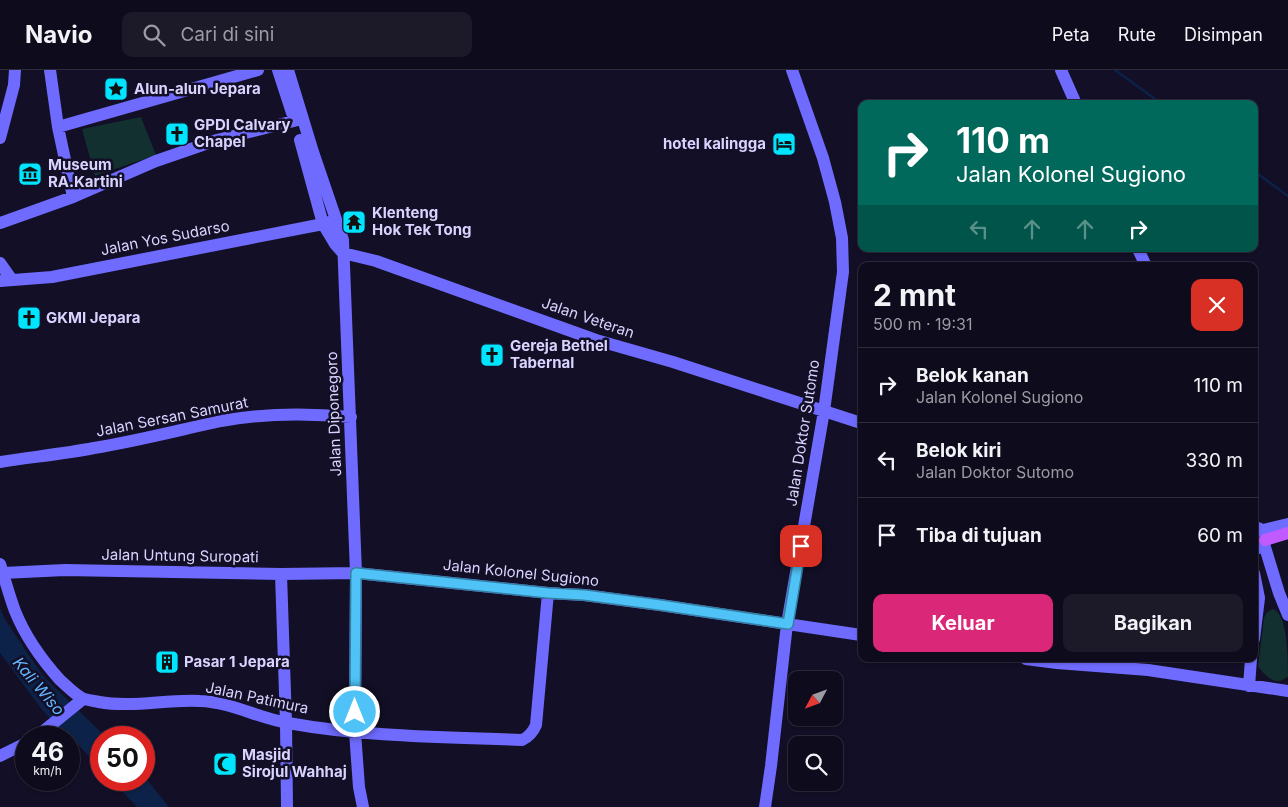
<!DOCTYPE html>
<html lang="id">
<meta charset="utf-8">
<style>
:root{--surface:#0e0b1c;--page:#1c1929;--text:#f1f3f6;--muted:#9b9ba3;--line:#2e2b3b;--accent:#db2777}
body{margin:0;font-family:Inter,sans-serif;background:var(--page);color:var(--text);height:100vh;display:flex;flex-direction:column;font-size:19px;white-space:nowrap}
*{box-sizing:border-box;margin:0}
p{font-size:16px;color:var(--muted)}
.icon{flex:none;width:28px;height:28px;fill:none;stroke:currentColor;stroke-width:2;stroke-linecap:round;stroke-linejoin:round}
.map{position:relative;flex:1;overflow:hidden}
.details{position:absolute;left:858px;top:192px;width:400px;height:400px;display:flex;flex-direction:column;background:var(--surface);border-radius:10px;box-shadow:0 1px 4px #0004,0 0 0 1px var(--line)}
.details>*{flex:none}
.guide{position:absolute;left:858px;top:30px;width:400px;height:152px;border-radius:10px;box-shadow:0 1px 4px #0004,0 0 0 1px var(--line);background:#00695c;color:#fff;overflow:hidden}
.needle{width:32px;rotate:229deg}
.fabs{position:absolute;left:788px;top:601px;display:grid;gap:10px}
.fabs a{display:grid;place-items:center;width:55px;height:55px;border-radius:10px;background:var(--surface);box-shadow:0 1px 4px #0004,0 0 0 1px var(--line);font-size:25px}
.speed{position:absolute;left:15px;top:656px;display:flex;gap:10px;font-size:25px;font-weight:700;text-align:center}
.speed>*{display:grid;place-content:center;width:65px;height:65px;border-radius:50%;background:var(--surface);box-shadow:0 1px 4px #0004,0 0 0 1px var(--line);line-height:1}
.speed small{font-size:12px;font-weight:400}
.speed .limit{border:8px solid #d22;background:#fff;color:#111}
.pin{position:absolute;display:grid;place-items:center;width:42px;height:42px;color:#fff;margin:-21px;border-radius:10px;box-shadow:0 2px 8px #0006}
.me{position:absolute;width:55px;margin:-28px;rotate:0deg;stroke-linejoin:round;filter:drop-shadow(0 0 4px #0008)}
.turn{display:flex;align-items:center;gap:18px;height:105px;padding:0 15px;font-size:22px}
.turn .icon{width:65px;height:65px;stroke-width:2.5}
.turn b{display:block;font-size:35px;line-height:42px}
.lanes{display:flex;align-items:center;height:48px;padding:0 15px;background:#0003;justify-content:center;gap:25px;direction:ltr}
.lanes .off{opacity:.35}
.round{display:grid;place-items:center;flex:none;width:52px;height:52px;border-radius:10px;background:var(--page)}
.overview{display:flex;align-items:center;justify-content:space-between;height:85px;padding:0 15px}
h1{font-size:30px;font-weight:700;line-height:38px}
.action{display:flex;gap:10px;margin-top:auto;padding:10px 15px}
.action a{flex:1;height:58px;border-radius:10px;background:var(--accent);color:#fff;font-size:20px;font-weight:700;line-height:58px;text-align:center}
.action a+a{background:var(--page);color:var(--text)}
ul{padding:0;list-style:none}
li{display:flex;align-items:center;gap:15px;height:75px;padding:0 15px;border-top:1px solid var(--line)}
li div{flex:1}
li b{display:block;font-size:19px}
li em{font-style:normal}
header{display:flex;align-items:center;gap:30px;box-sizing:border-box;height:70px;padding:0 25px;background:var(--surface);border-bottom:1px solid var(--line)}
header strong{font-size:24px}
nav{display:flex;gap:28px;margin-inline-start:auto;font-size:18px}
.search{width:350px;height:45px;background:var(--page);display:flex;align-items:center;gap:12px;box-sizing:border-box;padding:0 18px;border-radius:10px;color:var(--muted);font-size:19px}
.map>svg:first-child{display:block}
.green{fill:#12302f}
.water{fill:#0c2248}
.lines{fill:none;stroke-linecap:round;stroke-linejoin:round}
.stream{stroke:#0c2248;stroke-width:2.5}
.secondary{stroke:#6f6bff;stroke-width:12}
.primary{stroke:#c25bff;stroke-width:12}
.route-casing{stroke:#337fa1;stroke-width:12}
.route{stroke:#4fc3f7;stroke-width:9}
.labels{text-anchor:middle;stroke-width:5;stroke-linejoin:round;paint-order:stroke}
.poi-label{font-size:15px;font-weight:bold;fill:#d9d4ff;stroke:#130f26;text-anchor:start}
.street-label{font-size:15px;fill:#d9d4ff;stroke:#130f26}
.water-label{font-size:16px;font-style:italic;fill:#62b6ff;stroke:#130f26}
</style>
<header>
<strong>Navio</strong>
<div class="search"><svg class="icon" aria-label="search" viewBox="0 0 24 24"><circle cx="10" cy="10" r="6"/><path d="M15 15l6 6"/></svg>Cari di sini</div>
<nav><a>Peta</a><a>Rute</a><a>Disimpan</a></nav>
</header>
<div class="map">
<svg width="1288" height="737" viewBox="0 0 1288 737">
<rect width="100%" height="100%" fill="#130f26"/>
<path class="green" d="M 141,47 L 156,85 L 95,106 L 82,59 Z
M 1273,539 C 1288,544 1288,590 1288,607 C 1285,608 1283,610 1280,611 C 1270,612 1262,602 1258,596 L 1264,548 C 1266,543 1268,541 1273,539 Z"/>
<path class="water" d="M 0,538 L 5,549 L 24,578 L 44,607 L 106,667 L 101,668 L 101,699 L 73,669 L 63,661 L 43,641 L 0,583 Z
M 144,706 L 169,737 L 137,737 L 112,710 L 144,710 Z"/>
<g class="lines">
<path class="stream" d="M 1115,0 L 1162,34
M 1254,101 L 1288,126"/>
<path class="secondary" d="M 50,0 L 58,57 L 73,127
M 278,0 L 292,43
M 288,0 L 313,82 L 343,170 L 356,503 L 355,662 L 359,717 L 363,737
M 1061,0 L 1076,34
M 58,57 L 258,0
M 0,68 L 14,15 L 15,0
M 300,70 L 323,154 L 335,174 L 343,183
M 0,153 L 73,127 L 156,91 L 217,70 L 302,49
M 1138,179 L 1146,196
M 343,183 L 376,191 L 596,270 L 673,292 L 861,353
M 0,193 L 12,210
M 0,211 L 52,207 L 323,154 L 336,150
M 0,392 C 31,387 63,384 94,378 C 137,371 179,360 221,351 C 264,343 308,343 351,347
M 1254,457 C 1269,459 1270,477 1254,479
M 1263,460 L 1288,454
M 1264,474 L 1279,523 L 1288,545
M 0,494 C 5,509 9,525 15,541 C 25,566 42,590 60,610 C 67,616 75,625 84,629 C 88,630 94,631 99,632 C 132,638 166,629 200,631 C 231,632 258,648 288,653 C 365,667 444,667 522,670 C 529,667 533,662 536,655 L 548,523
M 3,503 L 65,500 L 281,504 L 356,503 L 548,523 L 584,525 L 660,535 L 861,565
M 1254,503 L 1259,528 L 1254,569
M 281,504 L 286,653 L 287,737
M 1026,589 L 1057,593 L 1148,600 L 1288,621
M 1249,616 L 1251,589
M 35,668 L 83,629
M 0,686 L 26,673
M 765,737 L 771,696 L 787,554 L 824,341 L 843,202 L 842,168 L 835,132 L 823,88 L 792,0"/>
<path class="primary" d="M 1265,470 L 1288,463"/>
</g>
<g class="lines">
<g class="route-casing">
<path id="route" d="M 355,642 L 356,503 L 548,523 L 584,525 L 660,535 L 788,554 L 801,476"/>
</g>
<use href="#route" class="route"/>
</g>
<defs>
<g id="sight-square" transform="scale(1.25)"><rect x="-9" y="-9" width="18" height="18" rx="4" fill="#00e5ff" stroke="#130f26"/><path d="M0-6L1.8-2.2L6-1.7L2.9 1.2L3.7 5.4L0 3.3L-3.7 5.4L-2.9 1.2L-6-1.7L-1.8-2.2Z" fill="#111"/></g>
<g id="church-square" transform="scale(1.25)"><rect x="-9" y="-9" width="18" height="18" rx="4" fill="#00e5ff" stroke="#130f26"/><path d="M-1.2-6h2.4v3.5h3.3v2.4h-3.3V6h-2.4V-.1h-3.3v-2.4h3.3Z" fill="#111"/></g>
<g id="hotel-square" transform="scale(1.25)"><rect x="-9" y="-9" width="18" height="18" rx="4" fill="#00e5ff" stroke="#130f26"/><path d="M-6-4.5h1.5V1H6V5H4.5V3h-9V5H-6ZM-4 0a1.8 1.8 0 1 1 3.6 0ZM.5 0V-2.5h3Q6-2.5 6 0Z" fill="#111"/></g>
<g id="museum-square" transform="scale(1.25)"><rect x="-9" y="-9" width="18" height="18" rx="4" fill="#00e5ff" stroke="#130f26"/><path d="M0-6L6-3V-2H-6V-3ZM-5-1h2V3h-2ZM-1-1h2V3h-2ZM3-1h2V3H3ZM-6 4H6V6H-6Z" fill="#111"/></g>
<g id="temple-square" transform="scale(1.25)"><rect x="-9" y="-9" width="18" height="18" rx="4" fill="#00e5ff" stroke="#130f26"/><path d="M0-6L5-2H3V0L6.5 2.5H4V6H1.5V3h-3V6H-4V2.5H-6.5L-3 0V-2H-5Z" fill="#111"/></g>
<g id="building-square" transform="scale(1.25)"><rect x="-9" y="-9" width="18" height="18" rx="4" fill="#00e5ff" stroke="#130f26"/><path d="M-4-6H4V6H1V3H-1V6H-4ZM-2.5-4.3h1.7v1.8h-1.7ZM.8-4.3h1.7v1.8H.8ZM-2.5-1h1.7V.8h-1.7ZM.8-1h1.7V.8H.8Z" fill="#111"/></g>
<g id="mosque-square" transform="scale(1.25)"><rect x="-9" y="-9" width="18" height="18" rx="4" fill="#00e5ff" stroke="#130f26"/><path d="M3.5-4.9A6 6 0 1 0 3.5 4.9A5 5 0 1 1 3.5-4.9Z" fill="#111"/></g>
</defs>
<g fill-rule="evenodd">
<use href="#sight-square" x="116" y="19"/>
<use href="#church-square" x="177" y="64"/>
<use href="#hotel-square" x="784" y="74"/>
<use href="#museum-square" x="30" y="104"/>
<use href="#temple-square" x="354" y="152"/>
<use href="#church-square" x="29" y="248"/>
<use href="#church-square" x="492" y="285"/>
<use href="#building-square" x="167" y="592"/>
<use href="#mosque-square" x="225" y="694"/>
</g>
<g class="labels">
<g class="poi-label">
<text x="134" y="24">Alun-alun Jepara</text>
<text x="194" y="60">GPDI Calvary<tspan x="194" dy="17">Chapel</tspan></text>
<text x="766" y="79" text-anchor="end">hotel kalingga</text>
<text x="48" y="100">Museum<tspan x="48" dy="17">RA.Kartini</tspan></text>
<text x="372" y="148">Klenteng<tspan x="372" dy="17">Hok Tek Tong</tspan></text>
<text x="46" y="253">GKMI Jepara</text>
<text x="510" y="281">Gereja Bethel<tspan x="510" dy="17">Tabernal</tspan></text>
<text x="184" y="597">Pasar 1 Jepara</text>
<text x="242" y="690">Masjid<tspan x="242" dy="17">Sirojul Wahhaj</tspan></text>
</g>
<g class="street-label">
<text transform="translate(165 168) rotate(-11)" y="5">Jalan Yos Sudarso</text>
<text transform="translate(588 248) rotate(19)" y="5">Jalan Veteran</text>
<text transform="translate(334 344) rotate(-92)" y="5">Jalan Diponegoro</text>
<text transform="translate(172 347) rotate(-11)" y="5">Jalan Sersan Samurat</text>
<text transform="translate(803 363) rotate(-81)" y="5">Jalan Doktor Sutomo</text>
<text transform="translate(180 486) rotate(1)" y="5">Jalan Untung Suropati</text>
<text transform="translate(521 503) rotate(6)" y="5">Jalan Kolonel Sugiono</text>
<text transform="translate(257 628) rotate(12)" y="5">Jalan Patimura</text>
</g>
<g class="water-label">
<text transform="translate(39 616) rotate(50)" y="6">Kali Wiso</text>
</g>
</g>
</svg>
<div class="fabs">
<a><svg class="needle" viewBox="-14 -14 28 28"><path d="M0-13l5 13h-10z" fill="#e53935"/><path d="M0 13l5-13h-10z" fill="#9b9ba3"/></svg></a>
<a><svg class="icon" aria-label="search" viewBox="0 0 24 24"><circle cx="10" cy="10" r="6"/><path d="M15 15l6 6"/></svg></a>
</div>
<div class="speed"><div>46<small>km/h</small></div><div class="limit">50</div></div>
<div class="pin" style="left:801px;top:476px;background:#d93025"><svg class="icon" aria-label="arrive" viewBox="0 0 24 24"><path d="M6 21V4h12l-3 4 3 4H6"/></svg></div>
<svg class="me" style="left:355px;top:642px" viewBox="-20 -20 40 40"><circle r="17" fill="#4fc3f7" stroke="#fff" stroke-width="3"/><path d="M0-11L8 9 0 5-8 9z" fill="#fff"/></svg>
<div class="guide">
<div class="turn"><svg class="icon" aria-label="right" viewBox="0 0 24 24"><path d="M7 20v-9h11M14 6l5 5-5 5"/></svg><div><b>110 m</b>Jalan Kolonel Sugiono</div></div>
<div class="lanes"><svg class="icon off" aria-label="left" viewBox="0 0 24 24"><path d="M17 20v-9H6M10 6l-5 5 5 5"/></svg><svg class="icon off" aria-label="ahead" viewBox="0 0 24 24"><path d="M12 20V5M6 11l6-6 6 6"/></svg><svg class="icon off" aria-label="ahead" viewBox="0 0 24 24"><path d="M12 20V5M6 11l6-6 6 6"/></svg><svg class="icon" aria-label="right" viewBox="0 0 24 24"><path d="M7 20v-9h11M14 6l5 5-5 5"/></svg></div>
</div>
<section class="details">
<div class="overview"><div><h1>2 mnt</h1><p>500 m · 19:31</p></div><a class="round" style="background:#d93025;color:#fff"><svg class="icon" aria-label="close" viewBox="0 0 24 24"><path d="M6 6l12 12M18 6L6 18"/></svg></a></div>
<ul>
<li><svg class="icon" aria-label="right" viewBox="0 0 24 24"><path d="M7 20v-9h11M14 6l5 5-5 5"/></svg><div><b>Belok kanan</b><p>Jalan Kolonel Sugiono</p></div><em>110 m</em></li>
<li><svg class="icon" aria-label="left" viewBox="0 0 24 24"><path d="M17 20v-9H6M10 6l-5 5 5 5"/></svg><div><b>Belok kiri</b><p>Jalan Doktor Sutomo</p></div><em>330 m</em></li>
<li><svg class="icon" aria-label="arrive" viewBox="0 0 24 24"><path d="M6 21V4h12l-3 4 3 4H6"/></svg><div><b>Tiba di tujuan</b></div><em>60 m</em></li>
</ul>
<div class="action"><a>Keluar</a><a>Bagikan</a></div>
</section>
</div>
